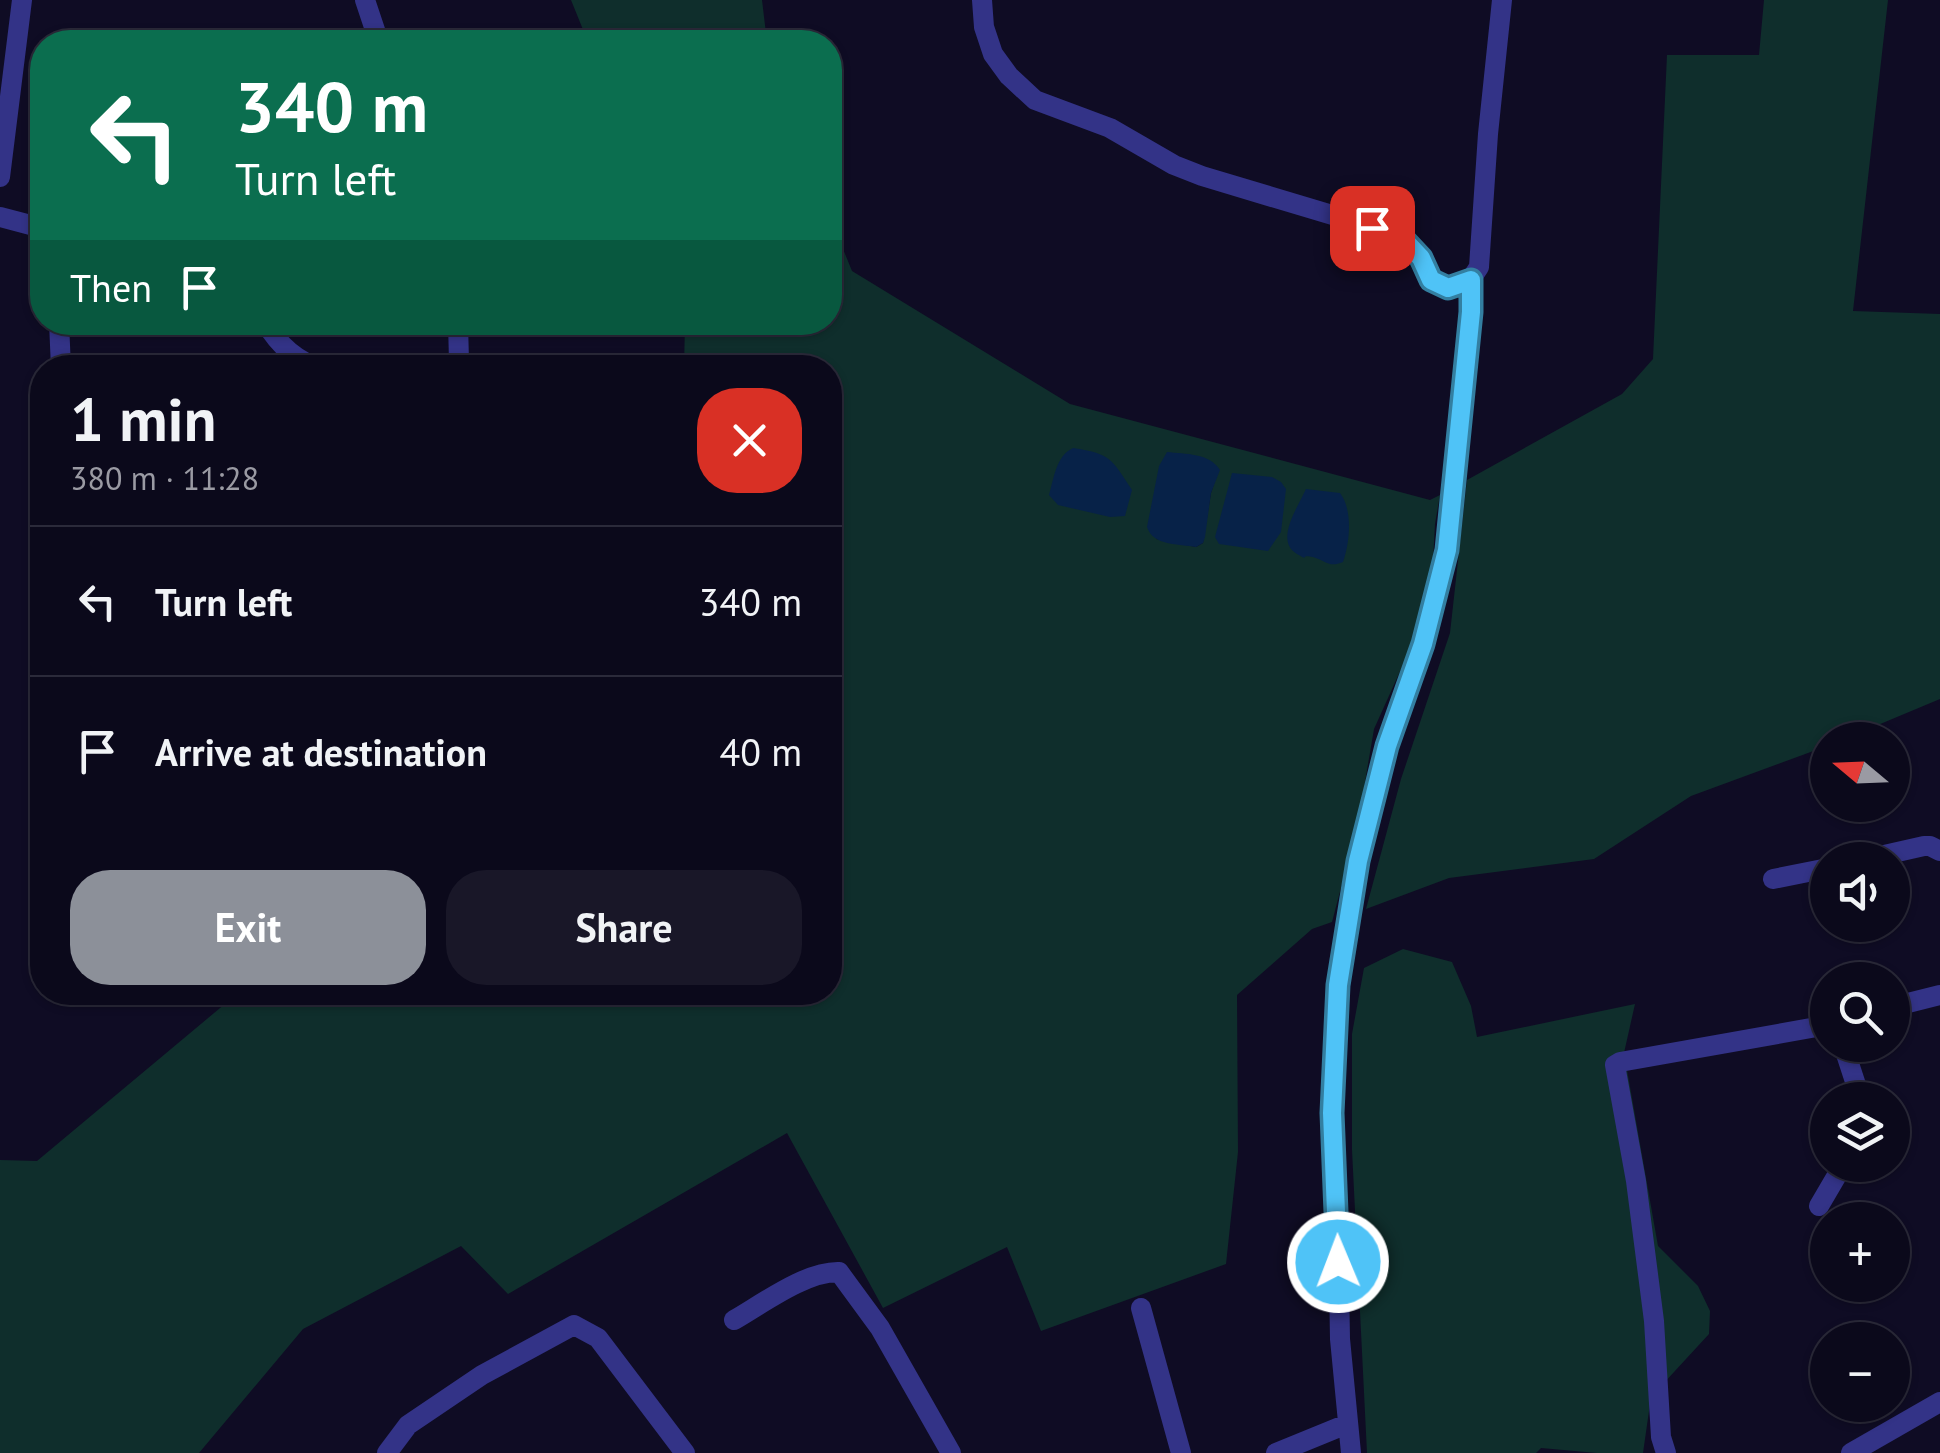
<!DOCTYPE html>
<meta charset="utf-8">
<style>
:root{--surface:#0b091b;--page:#191728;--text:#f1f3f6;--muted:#9a9aa3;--line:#2b2a3a;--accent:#8c9099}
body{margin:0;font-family:"PT Sans",sans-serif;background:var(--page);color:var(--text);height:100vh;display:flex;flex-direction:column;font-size:38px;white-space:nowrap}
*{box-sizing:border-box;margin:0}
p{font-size:32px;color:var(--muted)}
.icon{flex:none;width:55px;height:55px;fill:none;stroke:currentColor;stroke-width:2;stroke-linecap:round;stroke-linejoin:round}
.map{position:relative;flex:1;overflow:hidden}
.drawer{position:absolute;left:30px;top:355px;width:812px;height:650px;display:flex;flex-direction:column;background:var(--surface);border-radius:40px;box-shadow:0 2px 8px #0004,0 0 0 2px var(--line)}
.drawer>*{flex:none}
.top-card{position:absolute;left:30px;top:30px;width:812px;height:305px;border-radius:40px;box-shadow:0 2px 8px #0004,0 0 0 2px var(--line);background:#0b6e4f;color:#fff;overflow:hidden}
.needle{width:65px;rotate:289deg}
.controls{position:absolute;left:1810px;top:722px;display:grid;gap:20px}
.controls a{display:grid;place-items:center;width:100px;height:100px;border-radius:50%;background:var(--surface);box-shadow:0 2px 8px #0004,0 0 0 2px var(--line);font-size:50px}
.pin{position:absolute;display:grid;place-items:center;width:85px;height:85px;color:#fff;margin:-42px;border-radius:20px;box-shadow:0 5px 15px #0006}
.me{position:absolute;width:110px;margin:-55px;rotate:359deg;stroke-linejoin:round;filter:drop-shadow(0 0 8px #0008)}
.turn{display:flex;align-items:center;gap:35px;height:210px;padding:0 40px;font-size:45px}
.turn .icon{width:130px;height:130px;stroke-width:2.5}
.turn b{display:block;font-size:70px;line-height:85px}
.then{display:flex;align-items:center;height:95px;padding:0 40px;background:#0003;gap:20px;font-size:38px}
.round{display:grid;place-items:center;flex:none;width:105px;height:105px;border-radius:40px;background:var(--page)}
.head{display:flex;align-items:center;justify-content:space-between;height:170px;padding:0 40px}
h1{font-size:60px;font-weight:600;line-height:75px}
.button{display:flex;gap:20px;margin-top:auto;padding:20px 40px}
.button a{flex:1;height:115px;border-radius:40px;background:var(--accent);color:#fff;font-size:40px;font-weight:600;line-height:115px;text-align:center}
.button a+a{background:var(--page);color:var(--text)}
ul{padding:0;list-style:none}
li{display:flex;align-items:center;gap:30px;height:150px;padding:0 40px;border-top:2px solid var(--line)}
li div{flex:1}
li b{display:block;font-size:38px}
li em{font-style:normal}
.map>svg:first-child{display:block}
.green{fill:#0f2e2c;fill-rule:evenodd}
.water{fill:#072248}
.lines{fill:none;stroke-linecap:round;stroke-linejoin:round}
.minor{stroke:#333387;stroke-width:20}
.route-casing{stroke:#337fa1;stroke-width:25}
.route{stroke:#4fc3f7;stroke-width:18}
</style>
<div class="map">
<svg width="1940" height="1453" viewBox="0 0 1940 1453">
<rect width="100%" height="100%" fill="#0f0c24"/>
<path class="green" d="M 571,0 L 762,0 L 767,42 L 588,42 Z
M 1764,0 L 1888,0 L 1853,311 L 1940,314 L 1940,699 L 1842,740 L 1828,740 L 1827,746 L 1691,796 L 1594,859 L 1449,878 L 1366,909 L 1401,779 L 1450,633 L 1467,480 L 1622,394 L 1653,359 L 1667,55 L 1759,55 Z
M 830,217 L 852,271 L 1070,404 L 1430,500 L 1440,495 L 1435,524 L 1432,581 L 1416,636 L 1374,729 L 1358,823 L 1332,922 L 1312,929 L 1237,995 L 1238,1152 L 1226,1264 L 1041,1331 L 1007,1247 L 883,1308 L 787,1133 L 508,1294 L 461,1246 L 303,1329 L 199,1453 L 0,1453 L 0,1160 L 37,1161 L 238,993 L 830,992 L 830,368 L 684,367 L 685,323 L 830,322 ZM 1219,469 L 1211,493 L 1203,543 L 1196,547 L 1156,539 Z
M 1403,949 L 1452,962 L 1471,1006 L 1477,1037 L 1635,1004 L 1624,1053 L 1658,1246 L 1698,1286 L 1710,1311 L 1709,1334 L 1651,1397 L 1643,1453 L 1597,1453 L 1541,1448 L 1536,1453 L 1367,1453 L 1352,1150 L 1352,1034 L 1364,968 Z"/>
<path class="water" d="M 1073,448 C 1111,454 1111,458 1132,490 L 1125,516 L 1110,517 L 1058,505 L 1049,495 C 1054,478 1056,456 1073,448 Z
M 1167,452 C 1185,454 1210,453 1220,470 L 1211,493 L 1205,537 L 1203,543 L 1196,547 C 1179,544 1153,546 1147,527 L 1159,466 Z
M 1232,473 L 1272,477 L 1281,482 L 1286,489 L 1281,532 L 1268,551 L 1219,544 L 1215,537 Z
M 1306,489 L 1340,493 C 1353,510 1350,542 1343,562 C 1329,568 1326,561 1313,557 C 1298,554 1311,562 1297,554 C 1274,541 1298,507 1306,489 Z"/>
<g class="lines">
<path class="minor" d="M 365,0 L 379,42
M 982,0 L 984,27 L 993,54 L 1009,76 L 1035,100 L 1110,128 L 1174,165 L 1202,176 L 1339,217 L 1406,242 L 1421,258 L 1431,280 L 1447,288 L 1471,279
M 0,177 L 22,0
M 0,217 L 42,228
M 59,322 L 61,368
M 265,322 C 278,344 296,361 320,368
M 449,368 L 459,362 L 458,322
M 1862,860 L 1924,846 L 1930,846 L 1940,851
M 1773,879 L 1828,868
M 1892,1007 L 1940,995
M 1843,1045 L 1861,1100
M 1819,1206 L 1843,1165
M 1141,1308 L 1181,1453
M 734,1320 C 762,1304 806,1271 839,1272 L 880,1328 L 951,1453
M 387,1453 L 408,1425 L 482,1375 L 574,1325 L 598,1338 L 685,1453
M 1276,1453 L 1347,1424
M 1351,1453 L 1340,1339 L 1338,1223 L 1332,1113 L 1338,985 L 1357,861 L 1387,746 L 1423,644 L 1447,551 L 1468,343 L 1471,279 L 1479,267 L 1488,134 L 1502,0
M 1666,1453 L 1661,1437 L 1654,1321 L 1636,1181 L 1615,1065 L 1620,1062 L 1828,1025
M 1851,1453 L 1940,1402"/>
</g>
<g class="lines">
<g class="route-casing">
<path id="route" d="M 1338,1262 L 1332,1113 L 1338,985 L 1358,861 L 1387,746 L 1423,644 L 1447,550 L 1471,312 L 1471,280 L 1448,288 L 1431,280 L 1421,258 L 1406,242 L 1372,228"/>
</g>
<use href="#route" class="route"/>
</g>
</svg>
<div class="controls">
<a><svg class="needle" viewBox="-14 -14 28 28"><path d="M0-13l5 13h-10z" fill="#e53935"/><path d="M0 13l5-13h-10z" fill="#9a9aa3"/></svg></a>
<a><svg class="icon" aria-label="sound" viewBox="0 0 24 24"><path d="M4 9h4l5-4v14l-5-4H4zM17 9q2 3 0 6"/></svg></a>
<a><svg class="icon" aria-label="search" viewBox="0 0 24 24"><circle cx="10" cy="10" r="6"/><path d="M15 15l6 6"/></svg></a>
<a><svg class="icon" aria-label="layers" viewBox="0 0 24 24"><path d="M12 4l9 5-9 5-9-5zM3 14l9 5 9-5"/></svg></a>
<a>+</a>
<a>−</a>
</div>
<div class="pin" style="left:1372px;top:228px;background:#d93025"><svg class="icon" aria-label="arrive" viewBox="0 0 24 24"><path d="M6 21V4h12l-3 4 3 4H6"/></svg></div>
<svg class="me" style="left:1338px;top:1262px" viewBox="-20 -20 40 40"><circle r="17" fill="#4fc3f7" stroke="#fff" stroke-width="3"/><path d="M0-11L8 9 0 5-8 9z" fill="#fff"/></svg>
<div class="top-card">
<div class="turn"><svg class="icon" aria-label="left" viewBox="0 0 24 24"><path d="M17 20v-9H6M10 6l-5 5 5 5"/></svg><div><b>340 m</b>Turn left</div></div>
<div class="then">Then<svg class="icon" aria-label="arrive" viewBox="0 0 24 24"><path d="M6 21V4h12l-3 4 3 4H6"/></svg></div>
</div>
<section class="drawer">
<div class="head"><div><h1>1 min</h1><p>380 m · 11:28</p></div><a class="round" style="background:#d93025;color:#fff"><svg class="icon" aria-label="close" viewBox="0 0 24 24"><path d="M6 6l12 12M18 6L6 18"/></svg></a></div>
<ul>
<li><svg class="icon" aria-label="left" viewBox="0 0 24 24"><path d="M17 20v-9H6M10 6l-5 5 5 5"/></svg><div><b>Turn left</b></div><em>340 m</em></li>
<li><svg class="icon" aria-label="arrive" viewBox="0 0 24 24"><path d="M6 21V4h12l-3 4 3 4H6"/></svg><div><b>Arrive at destination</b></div><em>40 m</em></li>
</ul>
<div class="button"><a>Exit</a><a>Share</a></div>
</section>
</div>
